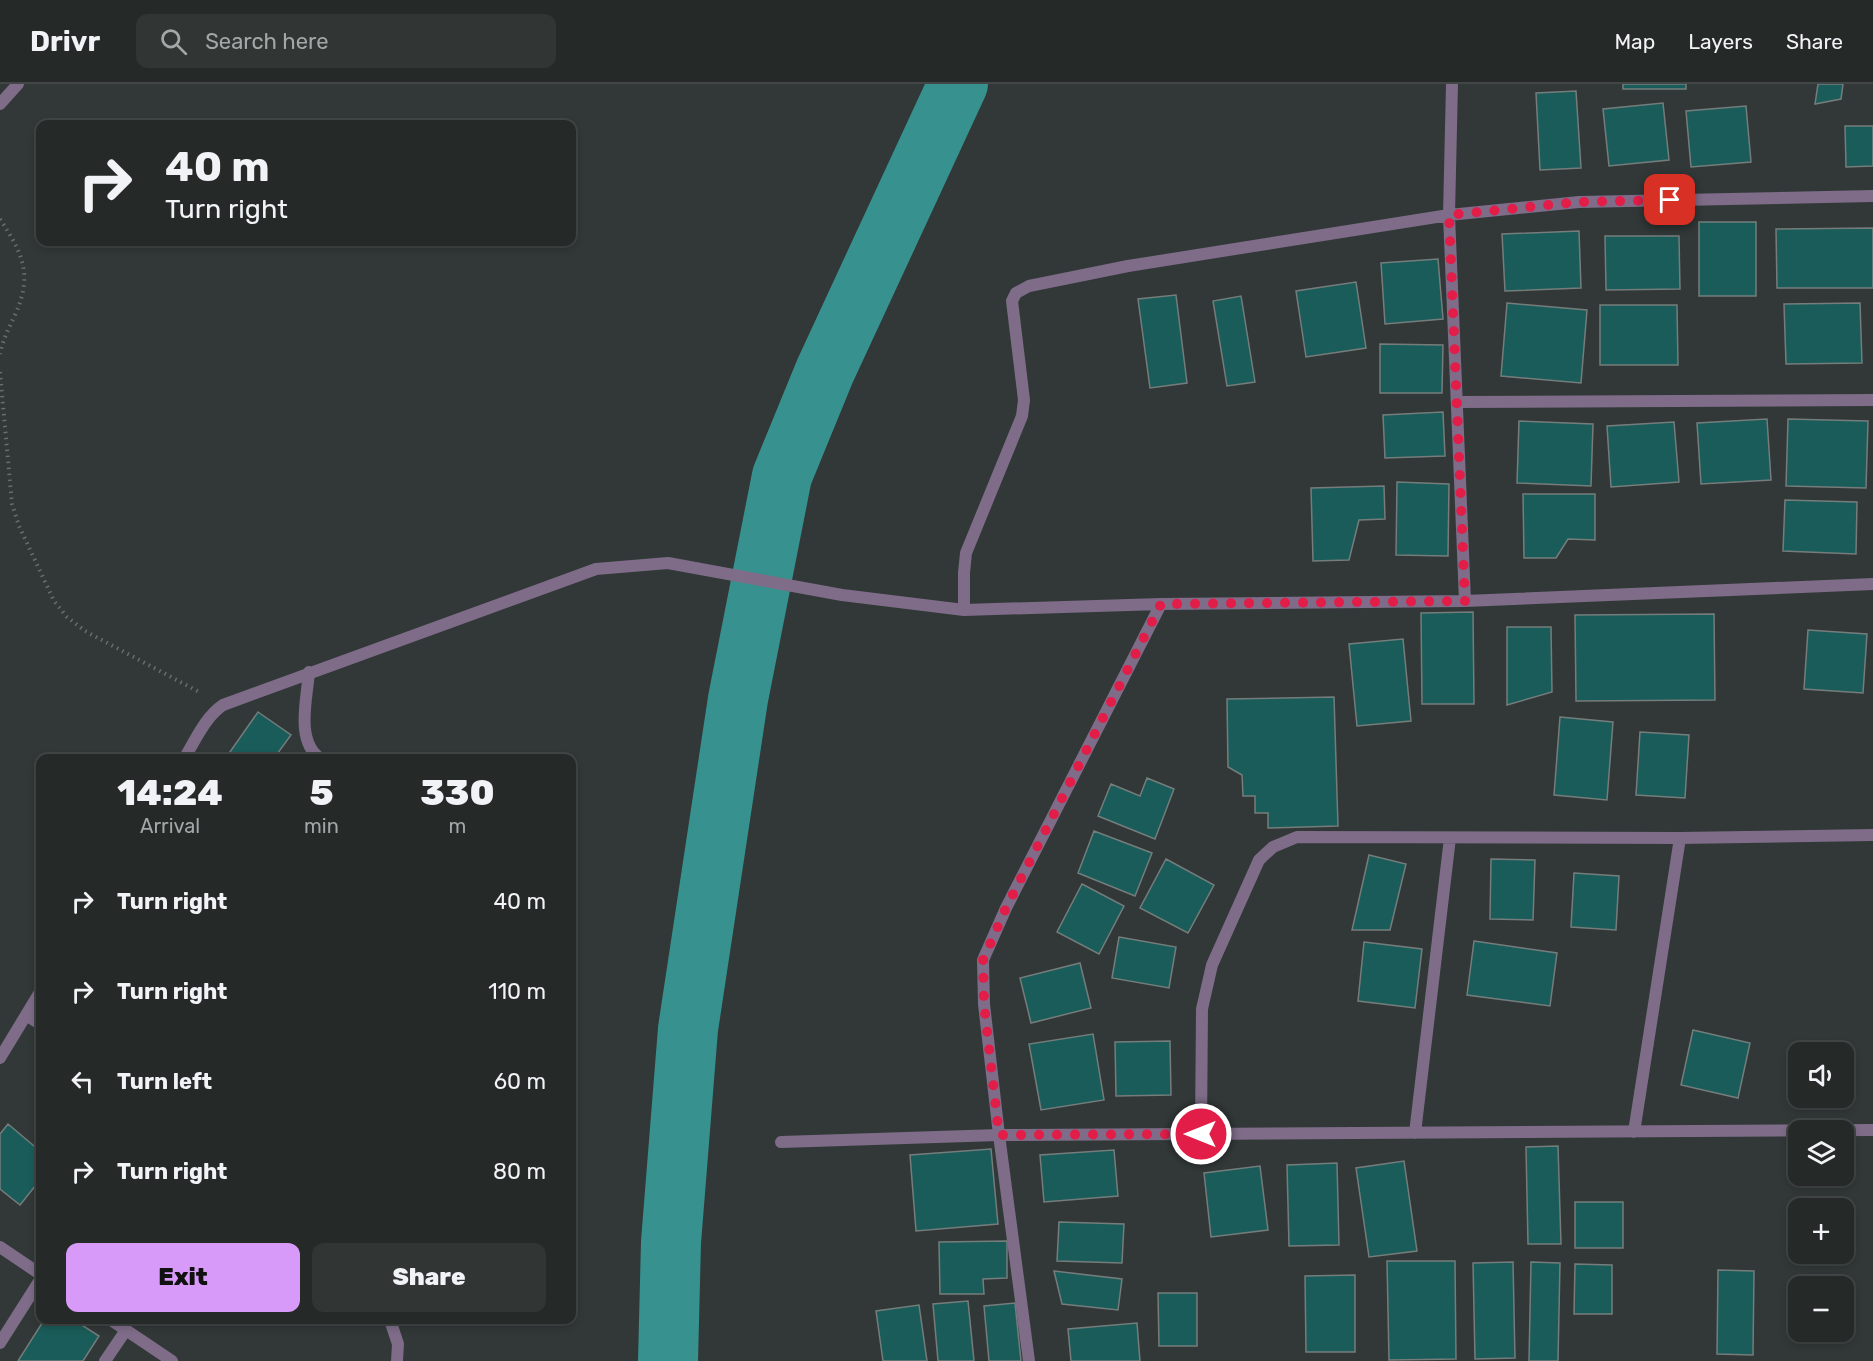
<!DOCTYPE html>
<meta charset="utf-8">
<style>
:root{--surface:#252a29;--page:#313635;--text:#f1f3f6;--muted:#a3a7a8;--line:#424646;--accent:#d89af8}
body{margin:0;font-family:Rubik,sans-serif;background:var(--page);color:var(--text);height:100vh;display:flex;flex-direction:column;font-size:22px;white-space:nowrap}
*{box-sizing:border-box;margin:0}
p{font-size:20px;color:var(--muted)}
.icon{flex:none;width:33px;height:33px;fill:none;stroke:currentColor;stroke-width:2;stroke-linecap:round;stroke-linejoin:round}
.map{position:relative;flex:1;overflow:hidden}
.details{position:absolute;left:36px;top:670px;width:540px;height:570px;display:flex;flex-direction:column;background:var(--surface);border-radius:12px;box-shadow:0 3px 9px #0003,0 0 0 2px var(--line)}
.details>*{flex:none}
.guide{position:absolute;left:36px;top:36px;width:540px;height:126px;border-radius:12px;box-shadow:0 3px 9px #0003,0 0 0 2px var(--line);background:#252a29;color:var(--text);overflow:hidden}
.buttons{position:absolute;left:1788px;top:958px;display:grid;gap:12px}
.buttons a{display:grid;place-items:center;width:66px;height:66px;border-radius:12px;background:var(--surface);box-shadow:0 3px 9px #0003,0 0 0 2px var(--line);font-size:30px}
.pin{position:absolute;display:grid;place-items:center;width:51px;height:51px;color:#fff;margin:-26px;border-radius:12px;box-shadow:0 3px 9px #0006}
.me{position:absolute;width:66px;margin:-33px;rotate:270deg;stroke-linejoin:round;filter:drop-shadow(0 0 4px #0008)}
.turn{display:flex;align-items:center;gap:21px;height:126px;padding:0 30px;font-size:27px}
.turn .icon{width:78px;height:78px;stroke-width:2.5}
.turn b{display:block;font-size:42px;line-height:51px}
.eta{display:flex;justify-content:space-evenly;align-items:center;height:102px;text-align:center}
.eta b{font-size:36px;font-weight:800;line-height:42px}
.button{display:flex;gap:12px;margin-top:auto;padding:12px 30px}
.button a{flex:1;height:69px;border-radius:12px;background:var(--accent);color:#111;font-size:24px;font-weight:800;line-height:69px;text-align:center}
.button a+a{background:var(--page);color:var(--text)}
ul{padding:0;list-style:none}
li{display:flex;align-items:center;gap:18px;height:90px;padding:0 30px}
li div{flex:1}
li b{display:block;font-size:22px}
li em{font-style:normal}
header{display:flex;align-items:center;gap:36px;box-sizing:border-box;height:84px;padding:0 30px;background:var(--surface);border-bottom:2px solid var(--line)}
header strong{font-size:28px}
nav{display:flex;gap:33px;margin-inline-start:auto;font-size:21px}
.search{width:420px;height:54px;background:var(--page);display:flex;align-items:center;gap:15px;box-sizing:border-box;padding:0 21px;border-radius:12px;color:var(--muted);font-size:22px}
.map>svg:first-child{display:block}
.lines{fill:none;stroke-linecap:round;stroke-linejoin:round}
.river{stroke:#37928f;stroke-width:60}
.building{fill:#1a5c59;stroke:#757d7c;stroke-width:1.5}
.path{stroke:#686e6d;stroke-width:4;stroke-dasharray:1.5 4.5;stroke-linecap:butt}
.service{stroke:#7e6c88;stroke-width:12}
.minor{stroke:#7e6c88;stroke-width:12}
.route{stroke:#e11d48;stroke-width:10;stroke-dasharray:0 18}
</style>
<header>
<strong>Drivr</strong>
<div class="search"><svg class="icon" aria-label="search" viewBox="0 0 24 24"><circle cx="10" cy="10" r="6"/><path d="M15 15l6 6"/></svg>Search here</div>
<nav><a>Map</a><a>Layers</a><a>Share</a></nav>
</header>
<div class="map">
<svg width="1873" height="1277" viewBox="0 0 1873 1277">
<rect width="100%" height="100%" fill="#313837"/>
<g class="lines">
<path class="river" d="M 668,1277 L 671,1158 L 688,945 L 738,615 L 782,392 L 825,287 L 958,0"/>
</g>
<path class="building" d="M 1623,0 L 1686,0 L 1686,5 L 1623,5 Z
M 1818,0 L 1843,0 L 1841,15 L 1815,20 Z
M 1576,7 L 1581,84 L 1540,86 L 1536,9 Z
M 1663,19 L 1669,76 L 1609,82 L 1603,25 Z
M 1746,22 L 1751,78 L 1691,83 L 1686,27 Z
M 1845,42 L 1873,42 L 1873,82 L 1846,83 Z
M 1699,138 L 1756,138 L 1756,212 L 1699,212 Z
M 1873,144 L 1873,204 L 1777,204 L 1776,145 Z
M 1579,147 L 1581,204 L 1505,207 L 1502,150 Z
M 1605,152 L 1679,152 L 1680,205 L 1606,206 Z
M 1438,175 L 1443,235 L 1385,240 L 1381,179 Z
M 1356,198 L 1366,264 L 1306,273 L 1296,207 Z
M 1176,211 L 1187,299 L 1150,304 L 1138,215 Z
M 1241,212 L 1255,298 L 1227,302 L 1213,217 Z
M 1507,219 L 1587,226 L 1581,299 L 1501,292 Z
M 1860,219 L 1862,279 L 1786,280 L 1784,220 Z
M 1600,221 L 1677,221 L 1678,281 L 1600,281 Z
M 1380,260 L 1443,261 L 1442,309 L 1380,309 Z
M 1443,328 L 1445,372 L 1385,374 L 1383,331 Z
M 1767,335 L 1771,396 L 1701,400 L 1697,339 Z
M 1788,335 L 1868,337 L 1866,404 L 1786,402 Z
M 1519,337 L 1593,340 L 1591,402 L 1517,399 Z
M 1674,338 L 1679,398 L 1611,403 L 1607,342 Z
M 1397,398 L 1449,400 L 1448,472 L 1396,471 Z
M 1384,402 L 1385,435 L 1359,436 L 1349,476 L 1313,477 L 1311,404 Z
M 1523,410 L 1595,410 L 1595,456 L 1568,455 L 1556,474 L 1524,474 Z
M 1785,416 L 1857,418 L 1856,470 L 1783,467 Z
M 1473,528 L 1474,620 L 1422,620 L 1421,529 Z
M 1714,530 L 1715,616 L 1576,617 L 1575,531 Z
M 1507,543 L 1551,543 L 1552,608 L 1507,621 Z
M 1808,546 L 1867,550 L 1863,609 L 1804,605 Z
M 1403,555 L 1411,637 L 1357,642 L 1349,560 Z
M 1334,613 L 1338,742 L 1268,744 L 1268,729 L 1255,729 L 1255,712 L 1243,712 L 1242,691 L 1228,683 L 1227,615 Z
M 258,628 L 291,651 L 277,670 L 284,675 L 225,675 Z
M 1560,633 L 1613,638 L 1607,716 L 1554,711 Z
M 1640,648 L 1689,651 L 1685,714 L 1636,711 Z
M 1147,694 L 1174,705 L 1155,755 L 1098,732 L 1111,700 L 1140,712 Z
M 1094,747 L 1152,769 L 1135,812 L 1078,789 Z
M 1369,771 L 1406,780 L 1390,846 L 1352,846 Z
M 1166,775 L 1214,801 L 1188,849 L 1140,824 Z
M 1491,775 L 1535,776 L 1533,836 L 1490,835 Z
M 1574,789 L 1619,792 L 1616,846 L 1571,843 Z
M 1082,800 L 1124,822 L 1099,870 L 1057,848 Z
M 1119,853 L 1176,863 L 1169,904 L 1112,894 Z
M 1474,857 L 1557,869 L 1550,922 L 1467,911 Z
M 1364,858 L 1422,865 L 1415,924 L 1358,917 Z
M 1080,879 L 1091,924 L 1031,939 L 1020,894 Z
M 1693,946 L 1750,959 L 1738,1014 L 1681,1001 Z
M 1093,950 L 1104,1016 L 1041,1026 L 1029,960 Z
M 1170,957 L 1171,1011 L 1116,1012 L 1115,958 Z
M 8,1040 L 40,1067 L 40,1096 L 20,1121 L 0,1105 L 0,1050 Z
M 1558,1062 L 1561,1160 L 1528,1160 L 1526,1063 Z
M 991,1065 L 998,1140 L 916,1147 L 910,1071 Z
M 1114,1066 L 1118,1112 L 1044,1118 L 1040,1071 Z
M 1404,1077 L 1417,1167 L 1369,1173 L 1356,1084 Z
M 1337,1079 L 1339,1161 L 1289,1162 L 1287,1081 Z
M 1260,1082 L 1268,1146 L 1211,1153 L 1204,1089 Z
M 1575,1118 L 1623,1118 L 1623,1164 L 1575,1164 Z
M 1059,1138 L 1124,1140 L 1122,1179 L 1057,1177 Z
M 1007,1157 L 1007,1194 L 983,1195 L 984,1210 L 940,1210 L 939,1158 Z
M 1387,1177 L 1455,1177 L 1456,1275 L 1389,1276 Z
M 1513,1178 L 1515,1274 L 1475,1275 L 1473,1179 Z
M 1531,1178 L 1560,1179 L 1558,1277 L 1529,1277 Z
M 1575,1180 L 1612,1181 L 1612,1230 L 1574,1230 Z
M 1718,1186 L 1754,1187 L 1753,1271 L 1717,1270 Z
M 1054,1187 L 1122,1195 L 1118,1226 L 1062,1220 Z
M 1355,1191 L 1355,1268 L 1306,1268 L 1305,1192 Z
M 1158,1209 L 1197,1209 L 1197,1262 L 1159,1262 Z
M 968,1217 L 974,1277 L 938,1277 L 933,1220 Z
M 1015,1219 L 1021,1277 L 989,1277 L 984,1222 Z
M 919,1221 L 927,1277 L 883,1277 L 876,1227 Z
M 44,1236 L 74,1236 L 99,1252 L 83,1277 L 18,1277 Z
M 1137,1239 L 1140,1277 L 1071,1277 L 1068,1245 Z"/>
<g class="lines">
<path class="path" d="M 0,135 C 23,170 33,191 15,231 C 9,244 3,255 0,270
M 0,288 L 12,420 L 19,442 L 54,517 L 67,533 L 85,547 L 201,609"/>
<path class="service" d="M 0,1259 L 40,1196
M 105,1277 L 126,1246"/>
<path class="minor" d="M 1452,0 L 1449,131 L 1465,517
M 0,20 L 18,0
M 1457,318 L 1873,316
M 964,526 L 964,489 L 966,469 L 1022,332 L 1024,316 L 1012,217 L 1016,209 L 1029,202 L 1128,182 L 1449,131 L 1579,118 L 1873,112
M 309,588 C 307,615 295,658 321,675
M 184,675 C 195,657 205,633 223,621 L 596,485 L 668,479 L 842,511 L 964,526 L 1161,520 L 1465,517 L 1873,500
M 26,931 L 40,940
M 0,974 L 40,908
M 1634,1048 L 1680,754
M 1415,1049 L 1450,754
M 1201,1050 L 1202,925 L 1212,881 L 1259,776 L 1273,763 L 1297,753 L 1680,754 L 1873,751
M 781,1058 L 999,1051 L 1873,1046
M 0,1163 L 40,1190
M 111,1236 L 172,1277
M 390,1236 L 398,1260 L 397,1277
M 1029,1277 L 999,1051 L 984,920 L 983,876 L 1006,824 L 1161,520"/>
</g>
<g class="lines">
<path class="route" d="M 1201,1050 L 999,1051 L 984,920 L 983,876 L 1006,824 L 1161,520 L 1465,517 L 1449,131 L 1579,118 L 1670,116"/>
</g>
</svg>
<div class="buttons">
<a><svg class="icon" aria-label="sound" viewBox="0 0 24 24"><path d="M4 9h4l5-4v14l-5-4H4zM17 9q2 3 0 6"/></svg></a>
<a><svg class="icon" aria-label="layers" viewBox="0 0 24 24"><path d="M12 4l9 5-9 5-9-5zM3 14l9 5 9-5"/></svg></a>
<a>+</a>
<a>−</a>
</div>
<div class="pin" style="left:1670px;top:116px;background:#d93025"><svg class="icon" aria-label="arrive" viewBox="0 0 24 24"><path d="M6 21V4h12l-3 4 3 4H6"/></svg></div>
<svg class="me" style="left:1201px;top:1050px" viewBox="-20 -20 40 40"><circle r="17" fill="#e11d48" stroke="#fff" stroke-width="3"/><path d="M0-11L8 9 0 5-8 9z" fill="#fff"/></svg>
<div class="guide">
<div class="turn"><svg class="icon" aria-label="right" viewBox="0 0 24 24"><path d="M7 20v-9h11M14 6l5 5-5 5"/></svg><div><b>40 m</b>Turn right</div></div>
</div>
<section class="details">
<div class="eta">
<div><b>14:24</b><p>Arrival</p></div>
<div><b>5</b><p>min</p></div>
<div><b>330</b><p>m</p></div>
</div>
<ul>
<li><svg class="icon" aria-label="right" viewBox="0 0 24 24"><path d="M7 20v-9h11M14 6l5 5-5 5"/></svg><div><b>Turn right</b></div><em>40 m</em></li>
<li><svg class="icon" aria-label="right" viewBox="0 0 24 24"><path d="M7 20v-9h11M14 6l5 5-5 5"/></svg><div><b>Turn right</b></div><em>110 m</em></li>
<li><svg class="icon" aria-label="left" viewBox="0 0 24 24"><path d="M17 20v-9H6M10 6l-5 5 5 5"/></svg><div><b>Turn left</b></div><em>60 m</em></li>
<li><svg class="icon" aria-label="right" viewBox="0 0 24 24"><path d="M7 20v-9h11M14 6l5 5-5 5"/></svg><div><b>Turn right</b></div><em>80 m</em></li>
</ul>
<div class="button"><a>Exit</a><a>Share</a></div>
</section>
</div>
